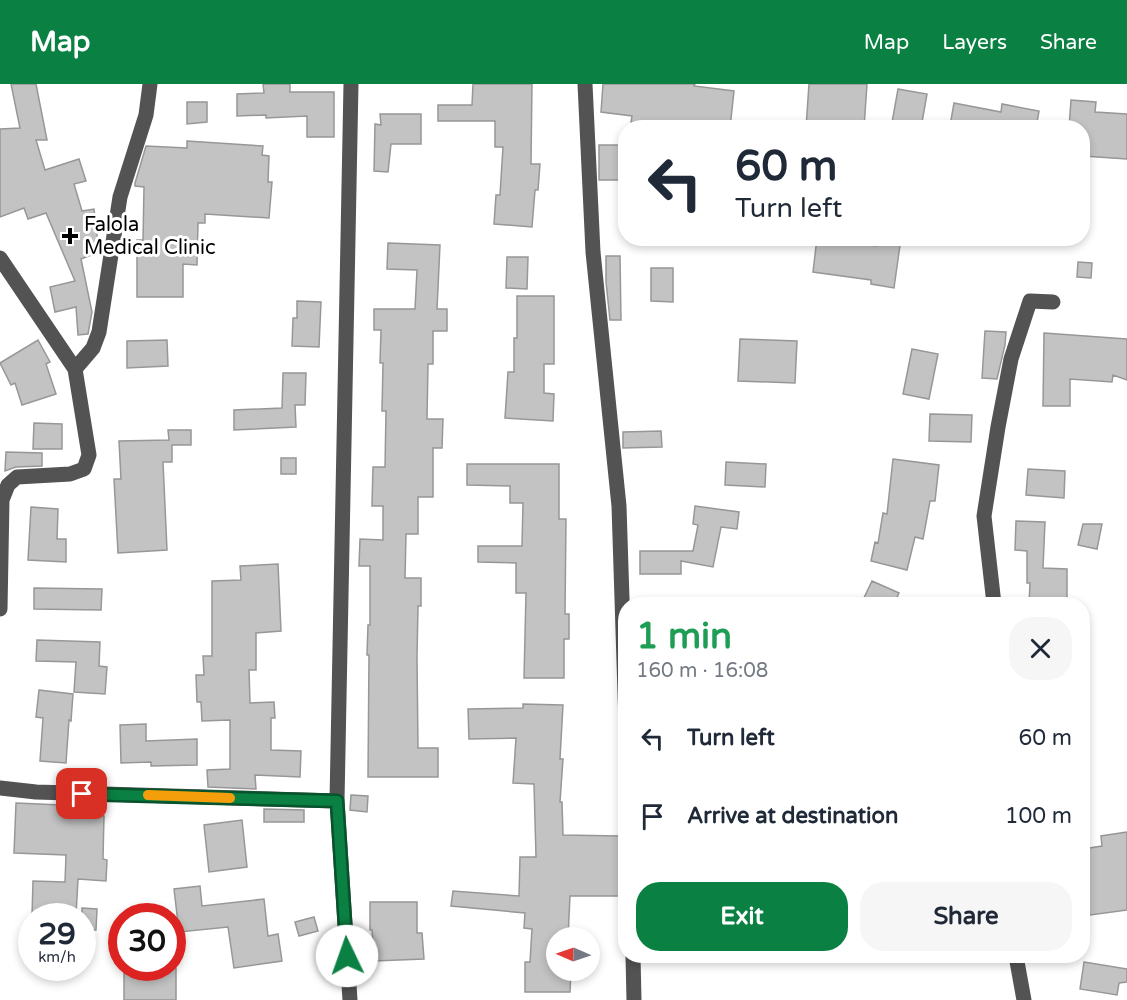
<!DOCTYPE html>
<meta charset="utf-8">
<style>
:root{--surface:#fff;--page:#f6f6f7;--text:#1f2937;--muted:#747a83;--accent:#0b8043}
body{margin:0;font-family:"Varela Round",sans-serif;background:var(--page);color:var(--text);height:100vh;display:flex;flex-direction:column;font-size:22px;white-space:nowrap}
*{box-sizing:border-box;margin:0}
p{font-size:20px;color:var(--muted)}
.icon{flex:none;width:33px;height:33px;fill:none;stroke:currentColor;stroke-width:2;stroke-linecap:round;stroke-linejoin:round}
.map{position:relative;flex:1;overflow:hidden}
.side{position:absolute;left:618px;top:513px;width:472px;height:366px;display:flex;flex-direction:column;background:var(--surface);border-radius:24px;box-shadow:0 3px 9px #0003}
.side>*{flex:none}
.guide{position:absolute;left:618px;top:36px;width:472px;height:126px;border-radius:24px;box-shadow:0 3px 9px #0003;background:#fff;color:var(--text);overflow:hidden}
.needle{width:39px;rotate:272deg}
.fabs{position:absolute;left:546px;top:843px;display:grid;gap:12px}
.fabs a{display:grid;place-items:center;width:54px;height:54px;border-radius:50%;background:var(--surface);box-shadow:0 3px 9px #0003;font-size:30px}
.speed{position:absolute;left:18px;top:819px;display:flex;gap:12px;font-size:30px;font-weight:700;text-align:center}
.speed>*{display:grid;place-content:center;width:78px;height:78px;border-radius:50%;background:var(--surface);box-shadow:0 3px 9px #0003;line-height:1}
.speed small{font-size:15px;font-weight:400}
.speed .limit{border:9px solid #d22;background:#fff;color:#111}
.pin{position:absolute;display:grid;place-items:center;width:51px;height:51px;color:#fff;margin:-26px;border-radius:12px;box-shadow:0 3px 9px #0006}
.me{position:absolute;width:66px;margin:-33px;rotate:357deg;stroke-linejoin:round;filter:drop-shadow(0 0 4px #0008)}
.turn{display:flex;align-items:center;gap:21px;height:126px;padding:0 18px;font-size:27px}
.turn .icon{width:78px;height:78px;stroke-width:2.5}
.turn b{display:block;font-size:42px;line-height:51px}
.round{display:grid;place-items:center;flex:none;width:63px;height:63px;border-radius:24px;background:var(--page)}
.summary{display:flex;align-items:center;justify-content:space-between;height:102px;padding:0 18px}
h1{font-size:36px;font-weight:800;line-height:45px;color:#1e9e55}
.primary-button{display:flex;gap:12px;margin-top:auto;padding:12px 18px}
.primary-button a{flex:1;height:69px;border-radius:24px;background:var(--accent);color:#fff;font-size:24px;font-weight:800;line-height:69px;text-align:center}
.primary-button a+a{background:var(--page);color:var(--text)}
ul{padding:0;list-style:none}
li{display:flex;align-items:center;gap:18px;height:78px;padding:0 18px}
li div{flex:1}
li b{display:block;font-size:22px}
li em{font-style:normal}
header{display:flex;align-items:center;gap:36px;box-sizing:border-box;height:84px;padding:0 30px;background:var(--accent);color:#fff}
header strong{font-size:28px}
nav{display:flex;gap:33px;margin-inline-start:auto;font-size:21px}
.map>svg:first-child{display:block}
.building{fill:#c3c3c3;stroke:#979797;stroke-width:1.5}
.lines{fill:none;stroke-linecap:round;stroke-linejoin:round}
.minor{stroke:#535353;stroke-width:15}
.route-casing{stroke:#07532c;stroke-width:15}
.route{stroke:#0b8043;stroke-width:10}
.slow{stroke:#f59e0b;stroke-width:10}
.poi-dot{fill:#000;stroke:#fff;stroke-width:2}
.labels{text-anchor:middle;stroke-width:6;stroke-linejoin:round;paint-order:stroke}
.poi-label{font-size:20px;fill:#000;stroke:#fff;text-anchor:start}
</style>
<header>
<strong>Map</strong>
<nav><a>Map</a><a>Layers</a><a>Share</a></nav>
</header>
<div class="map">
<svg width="1127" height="916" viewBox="0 0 1127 916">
<rect width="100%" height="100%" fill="#fff"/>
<path class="building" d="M 11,0 L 36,0 L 47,56 L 36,56 L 45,86 L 79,75 L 86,97 L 74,100 L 82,127 L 94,125 L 99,168 L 81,175 L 92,228 L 88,250 L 78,251 L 76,223 L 55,228 L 50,203 L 75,197 L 46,129 L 28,135 L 24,124 L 0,133 L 0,45 L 20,44 Z
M 263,0 L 290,0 L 290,8 L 334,8 L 334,53 L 307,53 L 307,32 L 266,34 L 266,31 L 237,32 L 237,10 L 264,9 Z
M 473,0 L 532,0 L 531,80 L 540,80 L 538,106 L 535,106 L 532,143 L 494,140 L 496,111 L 500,111 L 503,63 L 495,63 L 495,37 L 438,37 L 438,21 L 472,21 Z
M 603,0 L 695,0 L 694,2 L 734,7 L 730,44 L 688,44 L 645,37 L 645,40 L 631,38 L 632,32 L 601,28 Z
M 809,0 L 867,0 L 864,44 L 806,44 Z
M 898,5 L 927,10 L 921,44 L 891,44 Z
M 1071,16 L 1096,18 L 1095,28 L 1127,30 L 1127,75 L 1083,72 L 1083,44 L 1069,44 Z
M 187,18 L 207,18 L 207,38 L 187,40 Z
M 954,19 L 1001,28 L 1002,20 L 1039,27 L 1036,44 L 959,44 L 950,42 Z
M 380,30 L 421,30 L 421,60 L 391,60 L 388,88 L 374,87 L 375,40 L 381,41 Z
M 187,57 L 263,62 L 262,71 L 269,72 L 268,98 L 272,98 L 269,134 L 205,130 L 205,139 L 198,139 L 197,181 L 183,180 L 183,213 L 137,213 L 137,156 L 143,156 L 144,103 L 135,102 L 135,99 L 146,62 L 187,64 Z
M 599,61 L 626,61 L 626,96 L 599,96 Z
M 817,154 L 848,154 L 848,158 L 876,162 L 877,157 L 900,161 L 894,204 L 871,200 L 871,196 L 813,188 Z
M 388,159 L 440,161 L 437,225 L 447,225 L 447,247 L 433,247 L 433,280 L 428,280 L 427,335 L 443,335 L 442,364 L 433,364 L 433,413 L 418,413 L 418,450 L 406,450 L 405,494 L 421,494 L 421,522 L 418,522 L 417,572 L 418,664 L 438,664 L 438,693 L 368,693 L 369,571 L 367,571 L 368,541 L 370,541 L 370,482 L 359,482 L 360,455 L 383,456 L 383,422 L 372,422 L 373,383 L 385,383 L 386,327 L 382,327 L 383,279 L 380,279 L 381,246 L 374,246 L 374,225 L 415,225 L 417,186 L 387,185 Z
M 606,172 L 620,172 L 621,236 L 610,236 L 606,198 Z
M 507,173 L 528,173 L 527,205 L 506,204 Z
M 1078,178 L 1092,179 L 1091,194 L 1077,193 Z
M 651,184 L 673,184 L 673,218 L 651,217 Z
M 517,212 L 554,212 L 554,280 L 544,280 L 544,309 L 554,310 L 553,337 L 505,334 L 508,288 L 514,288 L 514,254 L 517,254 Z
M 297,217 L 321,218 L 319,263 L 292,262 L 293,234 L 297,234 Z
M 985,247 L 1006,248 L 1005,261 L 997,295 L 982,294 Z
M 1044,249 L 1127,255 L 1127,296 L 1113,291 L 1112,298 L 1070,295 L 1070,322 L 1043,322 Z
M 740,255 L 797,257 L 795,299 L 738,297 Z
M 38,256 L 50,278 L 46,280 L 56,310 L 22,321 L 15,299 L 11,301 L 0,279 Z
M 167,256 L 168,282 L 127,284 L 127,257 Z
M 912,265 L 938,270 L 929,315 L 903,310 Z
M 283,289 L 306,289 L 305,321 L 295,321 L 296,343 L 234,346 L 234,326 L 282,324 Z
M 930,330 L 972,331 L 971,358 L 929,357 Z
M 34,339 L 62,340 L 62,365 L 33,365 Z
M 168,346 L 191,346 L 191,361 L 172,361 L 172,378 L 163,378 L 167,466 L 118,469 L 114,395 L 121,395 L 119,357 L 169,356 Z
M 661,347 L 662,363 L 623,364 L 623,348 Z
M 6,368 L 42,369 L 42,382 L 16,383 L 5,387 Z
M 281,374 L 296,374 L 296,390 L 281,390 Z
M 893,375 L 939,381 L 935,417 L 930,417 L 923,455 L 915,453 L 907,486 L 871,477 L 875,458 L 878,459 L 883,429 L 887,430 Z
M 726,378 L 766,380 L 765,403 L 725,401 Z
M 467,380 L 559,380 L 559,435 L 566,435 L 565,530 L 569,530 L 569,555 L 564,555 L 564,594 L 524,594 L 526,509 L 516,509 L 516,479 L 478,478 L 478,462 L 522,462 L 523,419 L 510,419 L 510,402 L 467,401 Z
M 1028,385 L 1065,387 L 1064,414 L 1026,411 Z
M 695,422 L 739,428 L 737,445 L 721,443 L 713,483 L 681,477 L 681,490 L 640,490 L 640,467 L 693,467 L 698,441 L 693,440 Z
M 31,423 L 58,425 L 57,455 L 66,455 L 66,478 L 28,476 Z
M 1016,437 L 1045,438 L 1043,484 L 1067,485 L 1067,520 L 1029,520 L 1030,499 L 1027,499 L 1027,467 L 1015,466 Z
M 1083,440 L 1102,440 L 1097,465 L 1078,461 Z
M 278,480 L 281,547 L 256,549 L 256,586 L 249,586 L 250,619 L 274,618 L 275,634 L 271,634 L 271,666 L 301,667 L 300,693 L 255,691 L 256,705 L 208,703 L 207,686 L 230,685 L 230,636 L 202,637 L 201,618 L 197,618 L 196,591 L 204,591 L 203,572 L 212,572 L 212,497 L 241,496 L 240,482 Z
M 872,497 L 899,509 L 894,520 L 861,520 Z
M 34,504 L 102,505 L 101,526 L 34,525 Z
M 37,556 L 100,558 L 99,582 L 107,583 L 105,610 L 74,608 L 76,578 L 36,577 Z
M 39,606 L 73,610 L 71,637 L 69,636 L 66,679 L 40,677 L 43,634 L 36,633 Z
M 523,620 L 563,621 L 560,675 L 563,675 L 560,718 L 562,718 L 563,751 L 620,752 L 620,812 L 570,812 L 568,854 L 556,854 L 556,886 L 571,886 L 570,908 L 525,908 L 525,878 L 530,878 L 532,845 L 524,844 L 525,829 L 451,822 L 453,807 L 519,812 L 520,773 L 536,773 L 534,700 L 513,699 L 516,654 L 469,655 L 468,625 L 523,624 Z
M 146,640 L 146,657 L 197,655 L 197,681 L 151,682 L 151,678 L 121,679 L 120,641 Z
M 351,711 L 368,712 L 367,728 L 350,726 Z
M 16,719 L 61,721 L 60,731 L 104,732 L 103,775 L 107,776 L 106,797 L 78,795 L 76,832 L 32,832 L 33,797 L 65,798 L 66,771 L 14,769 Z
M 264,725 L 304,726 L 304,738 L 264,738 Z
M 242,736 L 247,783 L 209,788 L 204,741 Z
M 1127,748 L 1127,826 L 1083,832 L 1083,765 L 1102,762 L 1101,752 Z
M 200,802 L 202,822 L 264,815 L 268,852 L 278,850 L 282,877 L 234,884 L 228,843 L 179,848 L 174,805 Z
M 370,818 L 417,818 L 417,849 L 422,849 L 424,875 L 374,877 L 372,846 L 370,846 Z
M 82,824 L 97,825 L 96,846 L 82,846 Z
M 314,833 L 318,847 L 299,852 L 295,838 Z
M 1084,878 L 1127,885 L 1127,898 L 1119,899 L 1117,911 L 1080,905 Z
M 124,884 L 176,884 L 176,916 L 124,916 Z"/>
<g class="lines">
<path class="minor" d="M 585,0 L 593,168 L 619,422 L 626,639
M 0,174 L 75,285 L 89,371 L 84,385 L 70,390 L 17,393 L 8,401 L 2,416 L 0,525
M 75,285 L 93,264 L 99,248 L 120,113 L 146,31 L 150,0
M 994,520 L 984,432 L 998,343 L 1011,275 L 1030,217 L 1053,218
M 0,704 L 36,708 L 337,717
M 633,872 L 634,916
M 1016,872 L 1024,916
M 350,916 L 337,717 L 351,0"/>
</g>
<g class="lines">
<g class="route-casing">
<path id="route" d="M 82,710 L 337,717 L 347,872"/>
</g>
<use href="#route" class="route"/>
<path class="slow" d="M 148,711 L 230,714"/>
</g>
<path class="poi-dot" d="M67 143h6v6h6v6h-6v6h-6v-6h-6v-6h6z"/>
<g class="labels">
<g class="poi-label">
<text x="84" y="147">Falola<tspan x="84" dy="23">Medical Clinic</tspan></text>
</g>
</g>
</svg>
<div class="fabs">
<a><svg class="needle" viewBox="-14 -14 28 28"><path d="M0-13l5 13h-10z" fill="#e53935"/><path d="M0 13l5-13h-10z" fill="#747a83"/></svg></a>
</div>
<div class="speed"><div>29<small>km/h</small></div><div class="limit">30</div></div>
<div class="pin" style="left:82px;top:710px;background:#d93025"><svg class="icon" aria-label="arrive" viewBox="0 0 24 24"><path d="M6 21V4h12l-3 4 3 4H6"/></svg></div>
<svg class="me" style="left:347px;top:872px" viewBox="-20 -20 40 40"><circle r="19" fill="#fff"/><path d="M0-13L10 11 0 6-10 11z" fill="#0b8043"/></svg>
<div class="guide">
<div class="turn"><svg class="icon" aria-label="left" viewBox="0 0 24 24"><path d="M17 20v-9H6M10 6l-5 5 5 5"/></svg><div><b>60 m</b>Turn left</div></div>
</div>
<section class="side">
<div class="summary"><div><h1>1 min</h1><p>160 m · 16:08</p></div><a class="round"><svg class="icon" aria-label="close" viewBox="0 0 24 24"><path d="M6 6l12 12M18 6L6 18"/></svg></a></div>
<ul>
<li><svg class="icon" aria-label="left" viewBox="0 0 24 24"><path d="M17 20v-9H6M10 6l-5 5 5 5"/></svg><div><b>Turn left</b></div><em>60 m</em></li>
<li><svg class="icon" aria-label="arrive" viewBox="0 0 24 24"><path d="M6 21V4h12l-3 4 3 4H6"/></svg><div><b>Arrive at destination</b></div><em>100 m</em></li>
</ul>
<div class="primary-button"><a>Exit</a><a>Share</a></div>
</section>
</div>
